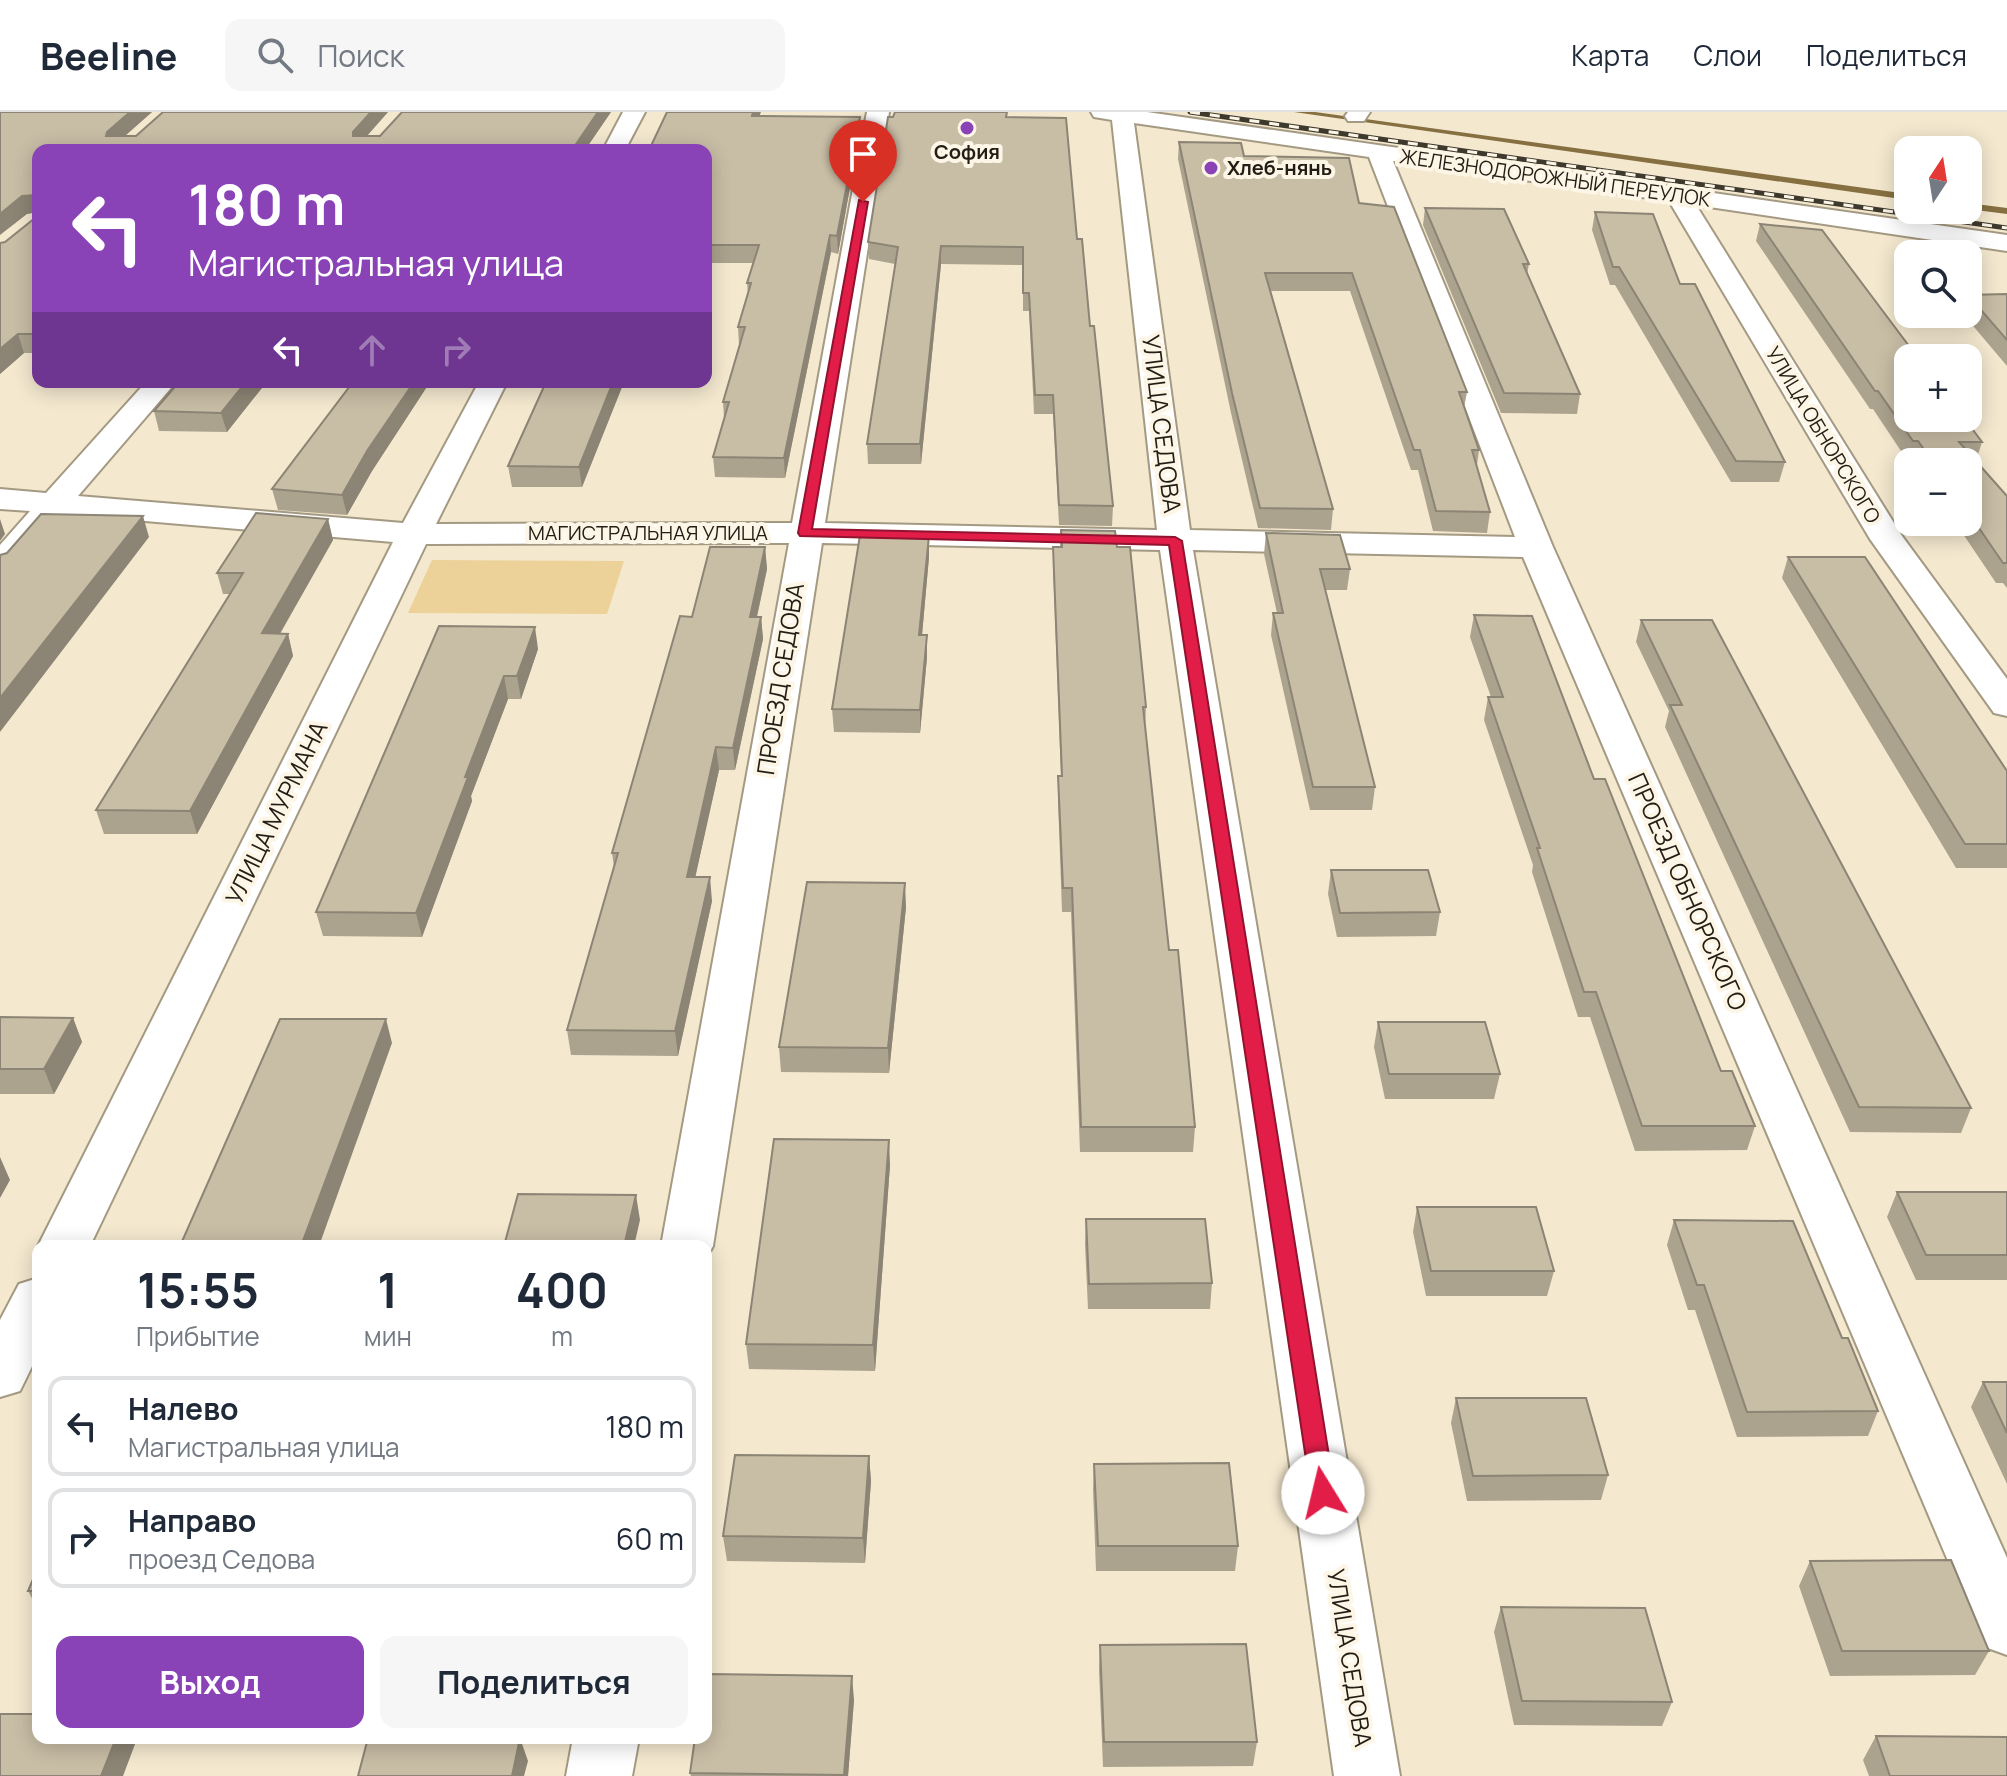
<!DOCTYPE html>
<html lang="ru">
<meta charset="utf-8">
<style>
:root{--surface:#fff;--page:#f6f6f7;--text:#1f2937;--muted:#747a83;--line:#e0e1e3;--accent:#8a43b6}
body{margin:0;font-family:Manrope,sans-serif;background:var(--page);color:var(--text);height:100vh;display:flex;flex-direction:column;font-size:30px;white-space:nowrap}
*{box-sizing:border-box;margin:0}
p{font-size:26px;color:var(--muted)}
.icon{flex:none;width:44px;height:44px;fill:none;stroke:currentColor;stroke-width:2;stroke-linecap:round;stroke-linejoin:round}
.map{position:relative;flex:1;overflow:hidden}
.drawer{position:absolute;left:32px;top:1128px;width:680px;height:504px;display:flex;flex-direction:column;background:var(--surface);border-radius:16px;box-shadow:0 4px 20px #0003}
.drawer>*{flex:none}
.top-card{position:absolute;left:32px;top:32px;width:680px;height:244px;border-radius:16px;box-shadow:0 4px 20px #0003;background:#8a43b6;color:#fff;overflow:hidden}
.needle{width:52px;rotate:12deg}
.fabs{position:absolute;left:1894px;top:24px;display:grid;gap:16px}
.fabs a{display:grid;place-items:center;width:88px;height:88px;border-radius:16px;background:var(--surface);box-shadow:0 4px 20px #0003;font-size:40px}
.pin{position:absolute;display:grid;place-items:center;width:68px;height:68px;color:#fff;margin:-82px -34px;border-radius:50% 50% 50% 0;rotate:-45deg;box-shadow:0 0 8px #0007}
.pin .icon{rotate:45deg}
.me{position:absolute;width:88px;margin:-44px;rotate:351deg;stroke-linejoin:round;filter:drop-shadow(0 0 6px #0008)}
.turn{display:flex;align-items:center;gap:28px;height:168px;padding:0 24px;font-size:36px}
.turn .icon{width:104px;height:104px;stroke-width:2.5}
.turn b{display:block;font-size:56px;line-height:68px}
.lanes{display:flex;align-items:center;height:76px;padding:0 24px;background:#0003;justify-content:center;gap:40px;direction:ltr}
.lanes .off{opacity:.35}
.eta{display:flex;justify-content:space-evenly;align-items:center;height:136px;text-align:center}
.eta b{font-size:48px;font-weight:700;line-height:56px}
.cta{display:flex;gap:16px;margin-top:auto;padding:16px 24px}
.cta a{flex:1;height:92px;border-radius:16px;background:var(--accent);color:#fff;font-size:32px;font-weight:700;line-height:92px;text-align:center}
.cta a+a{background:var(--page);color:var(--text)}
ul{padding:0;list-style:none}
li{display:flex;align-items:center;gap:24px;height:100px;margin:0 16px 12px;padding:0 8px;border:4px solid var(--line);border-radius:16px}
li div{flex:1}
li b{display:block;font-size:30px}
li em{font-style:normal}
header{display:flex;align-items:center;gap:48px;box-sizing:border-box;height:112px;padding:0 40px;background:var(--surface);border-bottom:2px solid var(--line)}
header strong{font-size:38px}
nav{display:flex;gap:44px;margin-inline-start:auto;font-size:28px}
.search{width:560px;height:72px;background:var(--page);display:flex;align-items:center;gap:20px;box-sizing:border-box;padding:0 28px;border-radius:16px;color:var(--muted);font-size:30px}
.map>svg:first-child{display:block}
.green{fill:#ecd198}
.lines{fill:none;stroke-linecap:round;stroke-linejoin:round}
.stream{fill:#867041;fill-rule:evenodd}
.minor-casing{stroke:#a49982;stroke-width:4}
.minor{fill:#fff;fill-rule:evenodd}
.rail-casing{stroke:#3e392d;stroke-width:5}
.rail{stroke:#fdf6e7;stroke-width:3;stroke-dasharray:10;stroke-linecap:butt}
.wall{fill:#aca38e}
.shaded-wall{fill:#8c8474}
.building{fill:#c8bda5;stroke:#8c8474;stroke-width:2}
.route{fill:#e11d48;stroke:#92132f;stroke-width:2}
.poi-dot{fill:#8a43b6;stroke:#fdf6e7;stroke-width:3}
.labels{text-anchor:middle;stroke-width:8;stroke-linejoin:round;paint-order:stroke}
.far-poi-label{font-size:20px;font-weight:bold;fill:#231e15;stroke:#fdf6e7}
.far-street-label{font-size:20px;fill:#231e15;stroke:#fdf6e7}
.street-label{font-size:24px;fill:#231e15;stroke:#fdf6e7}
</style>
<header>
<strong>Beeline</strong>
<div class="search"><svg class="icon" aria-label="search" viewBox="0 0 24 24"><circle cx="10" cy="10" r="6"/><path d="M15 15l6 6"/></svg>Поиск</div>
<nav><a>Карта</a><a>Слои</a><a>Поделиться</a></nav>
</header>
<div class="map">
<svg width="2007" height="1664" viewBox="0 0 2007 1664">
<rect width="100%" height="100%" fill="#f4e8cf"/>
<path class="green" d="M 432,448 L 624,449 L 607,502 L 408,501 Z"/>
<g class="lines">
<path class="stream" d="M 1294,0 L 1315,0 L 1908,82 L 1908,88 Z
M 1968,91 L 2007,96 L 2007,102 L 1968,97 Z"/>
<g class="minor-casing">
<path id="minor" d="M 623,0 L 645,0 L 625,38 L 603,38 Z
M 867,0 L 889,0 L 825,411 L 1157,418 L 1112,8 L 1094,5 L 1091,0 L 1147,0 L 2007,123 L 2007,139 L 1696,93 L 1902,424 L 2007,567 L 2007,604 L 1994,601 L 1870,427 L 1669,89 L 1393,49 L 1553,435 L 2007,1446 L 2007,1543 L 1985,1535 L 1976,1515 L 1523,445 L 1193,438 L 1400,1664 L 1334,1664 L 1160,438 L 822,431 L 713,1134 L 706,1147 L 706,1134 L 661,1134 L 789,431 L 426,432 L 90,1134 L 38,1134 L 393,430 L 63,402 L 12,460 L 0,463 L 0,433 L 30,399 L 0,397 L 0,377 L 46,381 L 146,270 L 176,270 L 78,384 L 403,411 L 479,270 L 507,270 L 436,412 L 792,411 ZM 1134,11 L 1369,45 L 1515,425 L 1190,418 Z
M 1348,0 L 1370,0 L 1364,9 L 1348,9 L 1345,4 Z
M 38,1166 L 38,1242 L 20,1279 L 0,1285 L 0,1208 L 19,1172 Z
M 573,1626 L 639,1626 L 632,1664 L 566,1664 Z"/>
</g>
<use href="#minor" class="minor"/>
<g class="rail-casing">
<path id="rail" d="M 1190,0 L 2007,116"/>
</g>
<use href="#rail" class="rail"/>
</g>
<path class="wall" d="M 0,0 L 152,0 L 125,24 L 136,24 L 163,0 L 388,0 L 367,24 L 380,24 L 611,0 L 585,38 L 38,38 L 38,241 L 24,241 L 0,262 L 0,131 L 5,130 L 35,106 L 35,100 L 27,102 Z
M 759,4 L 860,20 L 838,142 L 831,140 L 785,366 L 715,365 L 713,345 L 724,306 L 723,290 L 739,233 L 738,215 L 748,182 L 747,171 L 753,151 L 706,151 L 706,38 Z
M 1009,5 L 1077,127 L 1090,214 L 1113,394 L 1112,414 L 1059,413 L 1053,302 L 1034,302 L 1029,199 L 1023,199 L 1023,153 L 941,152 L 921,352 L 868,352 L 867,332 L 895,152 L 869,147 L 868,130 Z
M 1179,30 L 1244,44 L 1359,91 L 1467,280 L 1464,296 L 1479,338 L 1477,353 L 1490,400 L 1487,421 L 1433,419 L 1418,358 L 1411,358 L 1350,179 L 1271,179 L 1333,397 L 1331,418 L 1258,416 L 1231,301 L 1178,47 Z
M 1425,96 L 1529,152 L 1527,162 L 1580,282 L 1577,302 L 1501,301 L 1423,113 Z
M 1595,100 L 1680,172 L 1785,350 L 1779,370 L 1731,370 L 1615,173 L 1610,173 L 1592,118 Z
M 1760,112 L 1982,330 L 1976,349 L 2007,384 L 2007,476 L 2003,471 L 1996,471 L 1955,410 L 1968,410 L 1968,350 L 1914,350 L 1913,348 L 1907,348 L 1873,297 L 1870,297 L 1756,129 Z
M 2007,182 L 2007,254 L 1963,202 L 1968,202 L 1968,183 Z
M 179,270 L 430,270 L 372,359 L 347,403 L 278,398 L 272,377 L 349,275 L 265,272 L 227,320 L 159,319 L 154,299 Z
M 546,270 L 624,270 L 582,375 L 512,375 L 508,354 Z
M 328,407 L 333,428 L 280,522 L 288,522 L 293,544 L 197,722 L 104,722 L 96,698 L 230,482 L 223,482 L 217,461 Z
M 1061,418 L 1117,435 L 1146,595 L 1145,618 L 1169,838 L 1195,1015 L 1193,1040 L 1080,1040 L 1071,800 L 1062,800 L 1058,687 L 1058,664 L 1061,664 L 1053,456 L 1053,435 L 1060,435 Z
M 1266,421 L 1350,457 L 1347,478 L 1325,478 L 1375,675 L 1372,698 L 1310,698 L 1271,523 L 1273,501 L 1277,501 L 1264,442 Z
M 929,424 L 929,445 L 922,523 L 927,523 L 927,545 L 920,621 L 834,620 L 832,597 Z
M 765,435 L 767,457 L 757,505 L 761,505 L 763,527 L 735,658 L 719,658 L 695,765 L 712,789 L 678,944 L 571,943 L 567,918 L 614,755 L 612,741 L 692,505 Z
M 1788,445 L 2007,659 L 2007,756 L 1956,756 L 1782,466 Z
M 1474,503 L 1594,667 L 1721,959 L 1755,1014 L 1747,1038 L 1635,1039 L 1590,905 L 1578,905 L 1532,760 L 1533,753 L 1484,608 L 1488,585 L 1491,585 L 1470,525 Z
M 1641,508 L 1971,996 L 1961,1021 L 1850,1020 L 1665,615 L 1669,599 L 1636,530 Z
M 439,514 L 538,537 L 521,587 L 508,587 L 471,684 L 472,689 L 422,825 L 323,824 L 316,800 Z
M 1331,758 L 1440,800 L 1436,824 L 1337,825 L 1328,782 Z
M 906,795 L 889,961 L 781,960 L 779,935 Z
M 0,905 L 73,906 L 82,930 L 54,982 L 0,982 Z
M 1378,910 L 1500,962 L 1494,987 L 1385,987 L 1374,935 Z
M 890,1053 L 875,1259 L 749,1257 L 746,1232 Z
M 1897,1080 L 2007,1080 L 2007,1168 L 1916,1168 L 1887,1105 Z
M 1417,1095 L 1554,1159 L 1547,1184 L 1426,1184 L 1413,1120 Z
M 1086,1107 L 1212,1171 L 1210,1197 L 1088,1197 L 1085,1132 Z
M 1674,1108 L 1842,1226 L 1878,1299 L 1868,1324 L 1737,1325 L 1695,1198 L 1688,1198 L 1667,1133 Z
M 1983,1270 L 2007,1270 L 2007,1372 L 1971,1295 Z
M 1456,1286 L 1608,1363 L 1601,1388 L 1467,1389 L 1451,1311 Z
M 869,1344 L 871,1369 L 865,1451 L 727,1449 L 723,1424 Z
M 1094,1352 L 1238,1434 L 1235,1459 L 1096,1459 L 1093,1377 Z
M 1810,1449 L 1989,1539 L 1975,1563 L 1830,1564 L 1799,1474 Z
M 38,1456 L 38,1497 L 28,1479 Z
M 1501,1495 L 1672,1590 L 1662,1614 L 1514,1613 L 1494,1520 Z
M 1100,1533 L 1257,1630 L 1253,1654 L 1103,1655 L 1099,1558 Z
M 854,1588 L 848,1664 L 691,1664 L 690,1661 Z
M 1876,1624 L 2007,1664 L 1869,1664 L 1863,1648 Z"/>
<path class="shaded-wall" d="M 130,0 L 152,0 L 111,36 L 106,24 L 107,20 Z
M 371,0 L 388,0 L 356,36 L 353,20 Z
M 598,0 L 611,0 L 585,38 L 572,38 Z
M 753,0 L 761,0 L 753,20 L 752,4 Z
M 860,5 L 860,20 L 838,142 L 837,124 Z
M 35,83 L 38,100 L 27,102 L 0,123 L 0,102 L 22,84 Z
M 830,123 L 831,140 L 785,366 L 784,346 Z
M 941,134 L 941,152 L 921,352 L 920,332 Z
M 18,222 L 24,241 L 0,262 L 0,237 Z
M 246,270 L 264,270 L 265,272 L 227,320 L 221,301 Z
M 414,270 L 430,270 L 372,359 L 347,403 L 342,383 L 367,339 Z
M 613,270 L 624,270 L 582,375 L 579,355 Z
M 143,404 L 149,425 L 0,620 L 0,586 Z
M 0,407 L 5,422 L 0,429 Z
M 328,407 L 333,428 L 267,544 L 262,521 Z
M 929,424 L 929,445 L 920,545 L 919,523 Z
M 765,435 L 767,457 L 752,527 L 750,505 Z
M 761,505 L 763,527 L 735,658 L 733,636 Z
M 535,515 L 538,537 L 521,587 L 517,564 Z
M 288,522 L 293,544 L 197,722 L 190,699 Z
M 927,523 L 927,545 L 920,621 L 920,598 Z
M 504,564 L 508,587 L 471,684 L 472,689 L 422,825 L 416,801 L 465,665 Z
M 716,635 L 719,658 L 690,789 L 687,765 Z
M 710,765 L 712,789 L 678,944 L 675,919 Z
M 905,771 L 906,795 L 889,961 L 888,936 Z
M 73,906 L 82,930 L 54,982 L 44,957 Z
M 386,907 L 392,931 L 319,1134 L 301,1134 Z
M 889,1028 L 890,1053 L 875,1259 L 873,1233 Z
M 0,1045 L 10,1068 L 0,1086 Z
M 636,1083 L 640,1108 L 634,1134 L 624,1134 Z
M 869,1344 L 871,1369 L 865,1451 L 863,1426 Z
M 852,1564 L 854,1588 L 848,1664 L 844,1664 Z
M 116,1626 L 136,1626 L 137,1627 L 123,1664 L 101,1664 Z
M 520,1626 L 528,1649 L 524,1664 L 512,1664 Z"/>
<path class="building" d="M 0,0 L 130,0 L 107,20 L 106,24 L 136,24 L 163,0 L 371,0 L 353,20 L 353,24 L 380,24 L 402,0 L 598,0 L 572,38 L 38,38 L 38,222 L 18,222 L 0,237 L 0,131 L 5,130 L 35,106 L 35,83 L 22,84 L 0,102 Z
M 667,0 L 753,0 L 752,4 L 860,5 L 837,124 L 830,123 L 784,346 L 713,345 L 729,290 L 723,290 L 745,215 L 738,215 L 751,171 L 747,171 L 759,133 L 706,133 L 706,38 L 649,38 Z
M 895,0 L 1007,0 L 1006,5 L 1066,6 L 1077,127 L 1082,127 L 1090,214 L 1094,214 L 1113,394 L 1059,393 L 1053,283 L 1035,283 L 1029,181 L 1023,181 L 1023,135 L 941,134 L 920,332 L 867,332 L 898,135 L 868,130 L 888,5 L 893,5 Z
M 1179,30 L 1241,31 L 1244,44 L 1349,46 L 1359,91 L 1394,95 L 1467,280 L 1459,280 L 1479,338 L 1472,338 L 1490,400 L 1436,399 L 1420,338 L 1414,338 L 1352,161 L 1265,161 L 1333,397 L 1260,396 L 1232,281 Z
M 1425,96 L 1504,97 L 1529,152 L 1523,152 L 1580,282 L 1504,281 Z
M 1595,100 L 1653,102 L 1680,172 L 1695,172 L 1785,350 L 1736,349 L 1619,155 L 1613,155 Z
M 1760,112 L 1822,118 L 1918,246 L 1908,246 L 1908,306 L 1964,306 L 1982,330 L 1959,330 L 2007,384 L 2007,451 L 2003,451 L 1968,400 L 1968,350 L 1933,350 L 1918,329 L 1913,329 L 1878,279 L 1875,279 Z
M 2007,182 L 2007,228 L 1968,183 Z
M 179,270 L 246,270 L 221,301 L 154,299 Z
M 353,270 L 414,270 L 367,339 L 342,383 L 272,377 Z
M 546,270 L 613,270 L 579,355 L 508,354 Z
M 256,401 L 328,407 L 262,521 L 288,522 L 190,699 L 96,698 L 243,461 L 217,461 Z
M 41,402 L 143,404 L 0,586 L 0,443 L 7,441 Z
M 1061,418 L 1115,419 L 1117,435 L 1130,435 L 1146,595 L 1143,595 L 1169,838 L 1178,838 L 1195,1015 L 1081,1015 L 1072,776 L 1063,776 L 1058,664 L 1062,664 L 1053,435 L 1062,435 Z
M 1266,421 L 1340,423 L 1350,457 L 1320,457 L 1375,675 L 1313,675 L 1273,501 L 1283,501 Z
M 860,423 L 929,424 L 919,523 L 927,523 L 920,598 L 832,597 Z
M 710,435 L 765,435 L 750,505 L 761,505 L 733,636 L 716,635 L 687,765 L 710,765 L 675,919 L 567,918 L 618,741 L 612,741 L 680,504 L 692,505 Z
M 1788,445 L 1865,445 L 2007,659 L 2007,732 L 1965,732 Z
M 1474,503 L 1532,504 L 1594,667 L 1605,667 L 1721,959 L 1732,959 L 1755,1014 L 1642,1014 L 1596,880 L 1584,880 L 1537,736 L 1540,736 L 1488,585 L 1503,585 Z
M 1641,508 L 1712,508 L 1971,996 L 1859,995 L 1670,593 L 1682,593 Z
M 439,514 L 535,515 L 517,564 L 504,564 L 465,665 L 468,665 L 416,801 L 316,800 Z
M 1331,758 L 1428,758 L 1440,800 L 1340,801 Z
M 807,770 L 905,771 L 888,936 L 779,935 Z
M 0,905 L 73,906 L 44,957 L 0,957 Z
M 280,907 L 386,907 L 301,1134 L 180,1134 Z
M 1378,910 L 1485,910 L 1500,962 L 1389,962 Z
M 774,1027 L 889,1028 L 873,1233 L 746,1232 Z
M 1897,1080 L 2007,1080 L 2007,1143 L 1926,1143 Z
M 518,1082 L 636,1083 L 624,1134 L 504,1134 Z
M 1417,1095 L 1536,1095 L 1554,1159 L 1431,1159 Z
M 1086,1107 L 1205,1107 L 1212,1171 L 1089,1172 Z
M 1674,1108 L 1793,1109 L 1842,1226 L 1848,1226 L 1878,1299 L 1747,1300 L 1704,1173 L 1697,1173 Z
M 1983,1270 L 2007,1270 L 2007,1321 Z
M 1456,1286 L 1586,1286 L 1608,1363 L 1473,1364 Z
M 735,1343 L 869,1344 L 863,1426 L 723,1424 Z
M 1229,1351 L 1238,1434 L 1098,1434 L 1094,1352 Z
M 1951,1448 L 1989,1539 L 1842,1539 L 1810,1449 Z
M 38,1456 L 38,1479 L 28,1479 Z
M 1501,1495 L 1645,1496 L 1672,1590 L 1522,1589 Z
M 1246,1532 L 1257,1630 L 1104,1630 L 1100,1533 Z
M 706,1562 L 852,1564 L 844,1663 L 690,1661 L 695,1626 L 706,1626 Z
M 0,1602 L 38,1602 L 38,1626 L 116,1626 L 101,1664 L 0,1664 Z
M 1876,1624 L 2007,1625 L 2007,1664 L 1890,1664 Z
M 368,1626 L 520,1626 L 512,1664 L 358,1664 Z"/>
<path class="route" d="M 859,88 L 868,90 L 812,417 L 1175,425 L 1182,429 L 1335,1381 L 1332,1388 L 1323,1391 L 1315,1388 L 1311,1381 L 1169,433 L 800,424 L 798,421 Z"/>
<g class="poi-dot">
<circle cx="967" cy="16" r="8"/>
<circle cx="1211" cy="56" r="8"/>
</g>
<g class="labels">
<g class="far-poi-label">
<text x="967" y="47">София</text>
<text x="1227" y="63" text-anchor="start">Хлеб-нянь</text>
</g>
<g class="far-street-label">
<text transform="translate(1555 66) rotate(8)" y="7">ЖЕЛЕЗНОДОРОЖНЫЙ ПЕРЕУЛОК</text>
<text transform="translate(1823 323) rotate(59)" y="7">УЛИЦА ОБНОРСКОГО</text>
<text x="648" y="428">МАГИСТРАЛЬНАЯ УЛИЦА</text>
</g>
<g class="street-label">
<text transform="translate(1161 312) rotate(83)" y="8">УЛИЦА СЕДОВА</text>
<text transform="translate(781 567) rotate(-81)" y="8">ПРОЕЗД СЕДОВА</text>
<text transform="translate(277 701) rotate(-64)" y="8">УЛИЦА МУРМАНА</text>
<text transform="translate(1687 780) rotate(66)" y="8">ПРОЕЗД ОБНОРСКОГО</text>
<text transform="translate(1349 1546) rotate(81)" y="8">УЛИЦА СЕДОВА</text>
</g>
</g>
</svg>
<div class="fabs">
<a><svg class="needle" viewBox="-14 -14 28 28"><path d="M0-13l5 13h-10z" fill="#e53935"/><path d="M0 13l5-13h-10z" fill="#747a83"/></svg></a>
<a><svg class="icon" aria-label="search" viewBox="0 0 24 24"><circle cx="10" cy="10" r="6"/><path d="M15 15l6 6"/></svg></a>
<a>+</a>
<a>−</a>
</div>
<div class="pin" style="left:863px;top:90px;background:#d93025"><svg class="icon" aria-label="arrive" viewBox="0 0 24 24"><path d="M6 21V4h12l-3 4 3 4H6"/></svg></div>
<svg class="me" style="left:1323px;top:1381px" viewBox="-20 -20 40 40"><circle r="19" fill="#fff"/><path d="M0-13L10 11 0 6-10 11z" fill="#e11d48"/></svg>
<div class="top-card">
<div class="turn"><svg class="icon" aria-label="left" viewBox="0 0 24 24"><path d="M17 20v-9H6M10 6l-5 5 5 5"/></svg><div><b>180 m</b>Магистральная улица</div></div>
<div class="lanes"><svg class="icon" aria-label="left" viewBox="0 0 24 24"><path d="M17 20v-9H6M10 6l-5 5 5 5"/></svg><svg class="icon off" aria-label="ahead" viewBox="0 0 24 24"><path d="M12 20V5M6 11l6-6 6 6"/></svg><svg class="icon off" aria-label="right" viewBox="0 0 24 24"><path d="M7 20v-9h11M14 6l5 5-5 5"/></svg></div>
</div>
<section class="drawer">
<div class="eta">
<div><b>15:55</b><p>Прибытие</p></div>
<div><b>1</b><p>мин</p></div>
<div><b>400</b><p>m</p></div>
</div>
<ul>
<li><svg class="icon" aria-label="left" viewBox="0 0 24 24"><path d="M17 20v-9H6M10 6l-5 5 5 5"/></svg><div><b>Налево</b><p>Магистральная улица</p></div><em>180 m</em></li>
<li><svg class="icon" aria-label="right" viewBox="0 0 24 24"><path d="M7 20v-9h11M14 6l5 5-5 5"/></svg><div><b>Направо</b><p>проезд Седова</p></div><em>60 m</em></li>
</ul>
<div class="cta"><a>Выход</a><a>Поделиться</a></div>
</section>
</div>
